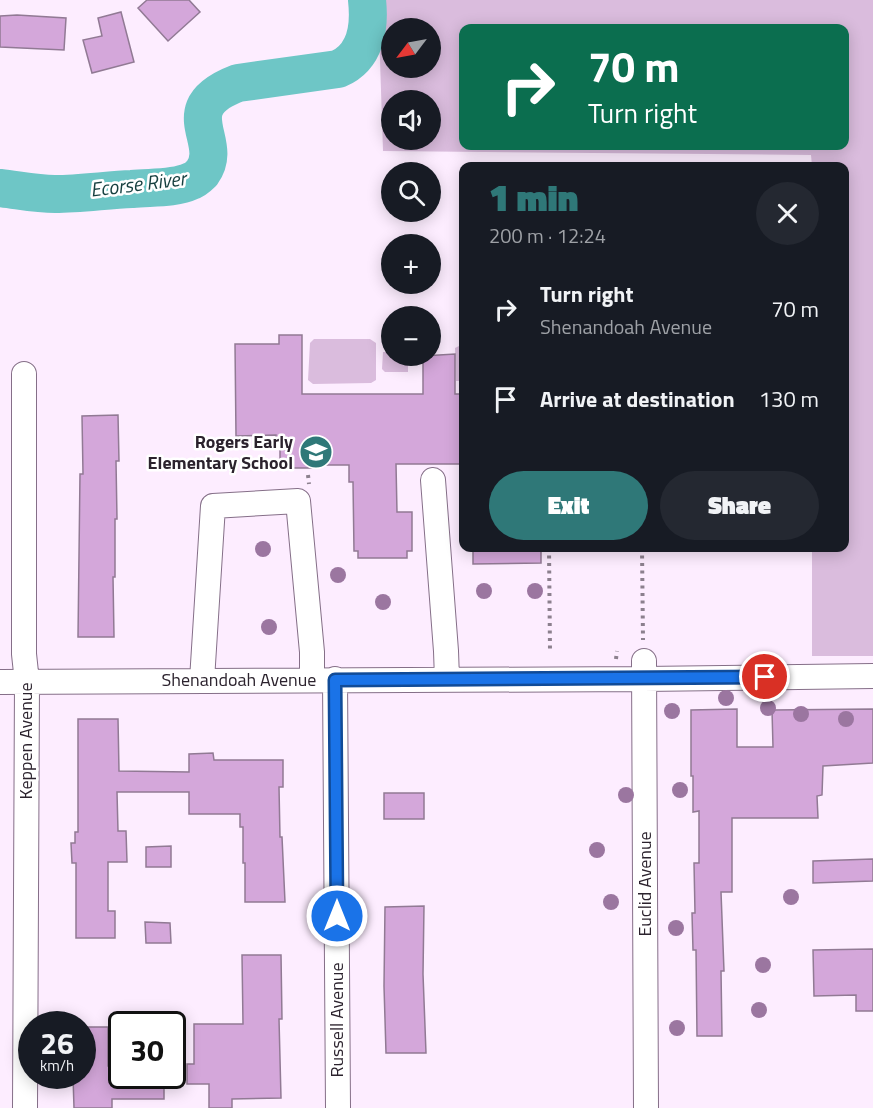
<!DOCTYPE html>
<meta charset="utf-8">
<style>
:root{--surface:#171b24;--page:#242831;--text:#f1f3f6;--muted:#9ea1a6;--accent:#2f7878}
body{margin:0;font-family:"Titillium Web",sans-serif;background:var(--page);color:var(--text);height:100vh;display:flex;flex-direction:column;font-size:22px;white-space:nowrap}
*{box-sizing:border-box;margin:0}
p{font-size:20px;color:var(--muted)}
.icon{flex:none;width:33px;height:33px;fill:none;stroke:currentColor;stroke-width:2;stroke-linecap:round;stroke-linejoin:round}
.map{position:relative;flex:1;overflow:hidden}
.sheet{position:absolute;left:459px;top:162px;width:390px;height:390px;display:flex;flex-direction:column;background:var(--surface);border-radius:12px;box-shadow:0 3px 15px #0003}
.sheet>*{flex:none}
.top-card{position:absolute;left:459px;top:24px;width:390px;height:126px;border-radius:12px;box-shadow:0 3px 15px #0003;background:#0b6e4f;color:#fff;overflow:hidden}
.needle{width:39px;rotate:238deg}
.fabs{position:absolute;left:381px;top:18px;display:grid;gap:12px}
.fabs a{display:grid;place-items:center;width:60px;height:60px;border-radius:50%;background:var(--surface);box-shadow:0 3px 15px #0003;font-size:30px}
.speed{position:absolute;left:18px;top:1011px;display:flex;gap:12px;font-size:30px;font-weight:700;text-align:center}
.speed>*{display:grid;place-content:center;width:78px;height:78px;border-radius:50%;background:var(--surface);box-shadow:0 3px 15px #0003;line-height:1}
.speed small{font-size:15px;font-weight:400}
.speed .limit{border:3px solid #111;border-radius:9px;background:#fff;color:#111}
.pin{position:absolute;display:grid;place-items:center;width:51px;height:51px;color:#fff;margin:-26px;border:3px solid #fff;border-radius:50%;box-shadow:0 2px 6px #0007}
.me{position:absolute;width:66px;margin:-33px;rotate:0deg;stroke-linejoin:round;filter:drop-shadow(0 0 4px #0008)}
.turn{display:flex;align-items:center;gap:21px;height:126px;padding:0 30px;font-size:27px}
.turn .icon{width:78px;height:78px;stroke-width:2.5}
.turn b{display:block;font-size:42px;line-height:51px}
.round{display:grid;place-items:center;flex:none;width:63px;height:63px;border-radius:32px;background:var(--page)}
.overview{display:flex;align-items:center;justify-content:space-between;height:102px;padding:0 30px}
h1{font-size:36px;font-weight:800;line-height:45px;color:var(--accent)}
.primary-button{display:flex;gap:12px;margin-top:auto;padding:12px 30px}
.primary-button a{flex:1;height:69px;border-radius:36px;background:var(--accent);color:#fff;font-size:24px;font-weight:800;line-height:69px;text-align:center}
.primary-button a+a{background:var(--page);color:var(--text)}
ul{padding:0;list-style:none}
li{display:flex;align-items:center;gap:18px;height:90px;padding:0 30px}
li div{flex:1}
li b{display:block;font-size:22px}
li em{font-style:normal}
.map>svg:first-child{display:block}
.green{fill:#dabcdd;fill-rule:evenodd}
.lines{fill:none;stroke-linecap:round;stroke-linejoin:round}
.river{stroke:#6ec6c6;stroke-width:38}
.building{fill:#d4a7da;stroke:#917a94;stroke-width:1.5}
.minor-casing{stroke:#856f88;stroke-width:26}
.path{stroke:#8c808e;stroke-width:4;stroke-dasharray:3 4.5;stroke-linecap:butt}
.minor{stroke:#fff;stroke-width:24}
.tree{fill:#9b76a0}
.route-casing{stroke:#114b97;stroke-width:15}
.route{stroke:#1a73e8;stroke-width:10}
.labels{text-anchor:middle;stroke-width:5;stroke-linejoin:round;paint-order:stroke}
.poi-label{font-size:18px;font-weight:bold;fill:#2b222d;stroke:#fff;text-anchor:end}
.street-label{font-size:18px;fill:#2b222d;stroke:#fff}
.water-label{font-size:20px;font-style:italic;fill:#153f3f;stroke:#fff}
</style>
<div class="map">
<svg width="873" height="1108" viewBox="0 0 873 1108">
<rect width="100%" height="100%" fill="#fdedff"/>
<path class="green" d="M 378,0 L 873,0 L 873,656 L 812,656 L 812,548 L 844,548 L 844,166 L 812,166 L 811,155 L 383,151 ZM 392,28 L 430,28 L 430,68 L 392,68 ZM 464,28 L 844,28 L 844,146 L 464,146 ZM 392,100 L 430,100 L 430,140 L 392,140 Z
M 314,339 L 370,339 L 376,343 L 376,380 L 371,383 L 313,384 L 308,380 L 310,343 Z
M 459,346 L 463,346 L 463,381 L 456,381 L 455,348 Z
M 383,352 L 391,352 L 392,356 L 408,356 L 408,372 L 385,372 L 382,369 Z"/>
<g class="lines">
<path class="river" d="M 0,188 C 18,190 36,194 55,194 C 80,194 107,190 132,189 C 151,187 174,189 191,181 C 195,180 199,176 202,173 C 226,141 170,109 238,83 L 338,69 C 366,57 370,27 367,0"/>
</g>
<path class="building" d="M 147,0 L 189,0 L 200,12 L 168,41 L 138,8 Z
M 121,12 L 134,62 L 92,73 L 83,40 L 102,36 L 98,18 Z
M 17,15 L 66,18 L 64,50 L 0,47 L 0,16 Z
M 279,335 L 302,335 L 302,394 L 423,394 L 423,356 L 455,354 L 455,394 L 464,394 L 464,464 L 396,464 L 397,512 L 412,512 L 412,551 L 407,551 L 407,558 L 358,558 L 358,551 L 354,551 L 353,482 L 349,482 L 349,465 L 314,465 L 314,468 L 280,468 L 280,438 L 276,438 L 276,435 L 236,436 L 235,344 L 279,344 Z
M 118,415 L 119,461 L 116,461 L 117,519 L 115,519 L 115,577 L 113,577 L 114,637 L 78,637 L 80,474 L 83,474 L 82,416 Z
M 473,548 L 541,548 L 541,563 L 473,564 Z
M 737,709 L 737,747 L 773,747 L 772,710 L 873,709 L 873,763 L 823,766 L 822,795 L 817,796 L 818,818 L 732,818 L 732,892 L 721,892 L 724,971 L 721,971 L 722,1036 L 697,1036 L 696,950 L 693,950 L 692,913 L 695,913 L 694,863 L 699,863 L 699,811 L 693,812 L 693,776 L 691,776 L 691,710 Z
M 78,719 L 118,719 L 119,771 L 189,772 L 189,754 L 213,753 L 214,760 L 283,760 L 283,787 L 279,787 L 280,837 L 282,837 L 285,902 L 245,902 L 245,863 L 243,863 L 243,827 L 240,827 L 240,814 L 189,814 L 189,792 L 117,792 L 118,831 L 126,831 L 127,862 L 108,862 L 108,911 L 115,911 L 115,938 L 76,938 L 76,863 L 72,863 L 71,843 L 75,843 L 75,832 L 78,832 Z
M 384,793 L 424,793 L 424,819 L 384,819 Z
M 171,846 L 171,867 L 146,867 L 146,847 Z
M 873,859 L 873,881 L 813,883 L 813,861 Z
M 424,906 L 423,974 L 426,1053 L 386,1053 L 384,986 L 385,907 Z
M 145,922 L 170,923 L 171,943 L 146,943 Z
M 873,949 L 873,1011 L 856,1011 L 856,995 L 814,996 L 813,950 Z
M 242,955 L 281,955 L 282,1019 L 279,1019 L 281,1098 L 232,1099 L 232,1108 L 209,1108 L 209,1084 L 187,1084 L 187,1064 L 194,1064 L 194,1024 L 243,1024 Z
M 82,1027 L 108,1027 L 108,1066 L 113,1066 L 113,1078 L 164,1078 L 164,1099 L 112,1099 L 112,1108 L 74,1108 L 73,1076 L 82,1076 Z"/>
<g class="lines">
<g class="minor-casing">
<path id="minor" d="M 24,374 L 24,654 L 27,682 L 25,1108
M 433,480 L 446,651 L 447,679
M 644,661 L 646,1108
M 335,679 L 338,1108
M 202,680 L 213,506 L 298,501 L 312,652 L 312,679
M 0,682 L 644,679 L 873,676"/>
</g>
<path class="path" d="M 308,475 L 309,484
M 549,548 L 550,651
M 642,548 L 643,640
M 616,659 L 617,651"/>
<use href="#minor" class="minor"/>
</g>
<g class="tree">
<circle cx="263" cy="549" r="8"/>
<circle cx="338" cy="575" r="8"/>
<circle cx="484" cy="591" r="8"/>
<circle cx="535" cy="591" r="8"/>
<circle cx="383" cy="602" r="8"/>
<circle cx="269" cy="627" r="8"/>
<circle cx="726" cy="698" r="8"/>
<circle cx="768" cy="708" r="8"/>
<circle cx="672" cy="711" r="8"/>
<circle cx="801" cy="714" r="8"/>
<circle cx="846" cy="719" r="8"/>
<circle cx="680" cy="790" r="8"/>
<circle cx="626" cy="795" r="8"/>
<circle cx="597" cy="850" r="8"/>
<circle cx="791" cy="897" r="8"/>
<circle cx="611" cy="902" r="8"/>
<circle cx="676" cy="928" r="8"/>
<circle cx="763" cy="965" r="8"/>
<circle cx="759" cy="1010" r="8"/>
<circle cx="677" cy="1028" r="8"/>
</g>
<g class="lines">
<g class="route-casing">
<path id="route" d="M 337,916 L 335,680 L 765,677"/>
</g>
<use href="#route" class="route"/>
</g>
<defs>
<g id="school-disc" transform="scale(1.725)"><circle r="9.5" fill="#2f7878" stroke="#fff"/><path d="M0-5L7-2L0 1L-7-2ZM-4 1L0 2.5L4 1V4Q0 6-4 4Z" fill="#fff"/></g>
</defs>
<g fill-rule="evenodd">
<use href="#school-disc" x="316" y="452"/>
</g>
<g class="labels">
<g class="poi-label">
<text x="293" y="448">Rogers Early<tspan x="293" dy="21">Elementary School</tspan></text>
</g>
<g class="street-label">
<text x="239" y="686">Shenandoah Avenue</text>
<text transform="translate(26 741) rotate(-90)" y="6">Keppen Avenue</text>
<text transform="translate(645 884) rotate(-90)" y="6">Euclid Avenue</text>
<text transform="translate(337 1020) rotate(-90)" y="6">Russell Avenue</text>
</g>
<g class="water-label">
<text transform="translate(138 184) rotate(-7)" y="7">Ecorse River</text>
</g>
</g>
</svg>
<div class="fabs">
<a><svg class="needle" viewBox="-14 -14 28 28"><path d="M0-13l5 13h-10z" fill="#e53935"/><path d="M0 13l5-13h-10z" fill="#9ea1a6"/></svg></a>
<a><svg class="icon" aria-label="sound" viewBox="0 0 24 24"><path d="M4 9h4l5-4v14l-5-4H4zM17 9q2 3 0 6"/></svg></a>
<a><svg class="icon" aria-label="search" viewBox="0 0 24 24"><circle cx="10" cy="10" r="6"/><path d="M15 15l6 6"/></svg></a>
<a>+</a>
<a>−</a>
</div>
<div class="speed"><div>26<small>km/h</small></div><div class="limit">30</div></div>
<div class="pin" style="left:765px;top:677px;background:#d93025"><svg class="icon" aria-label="arrive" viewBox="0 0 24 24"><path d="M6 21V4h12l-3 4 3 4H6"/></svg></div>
<svg class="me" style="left:337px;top:916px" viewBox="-20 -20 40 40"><circle r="17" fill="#1a73e8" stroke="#fff" stroke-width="3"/><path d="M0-11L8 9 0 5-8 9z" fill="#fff"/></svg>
<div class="top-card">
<div class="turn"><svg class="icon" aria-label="right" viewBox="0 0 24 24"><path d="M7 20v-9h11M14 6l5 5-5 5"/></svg><div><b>70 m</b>Turn right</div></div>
</div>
<section class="sheet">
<div class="overview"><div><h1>1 min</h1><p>200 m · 12:24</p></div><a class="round"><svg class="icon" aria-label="close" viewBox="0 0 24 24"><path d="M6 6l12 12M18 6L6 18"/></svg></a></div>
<ul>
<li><svg class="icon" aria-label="right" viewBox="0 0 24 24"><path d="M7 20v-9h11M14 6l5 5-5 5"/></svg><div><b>Turn right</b><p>Shenandoah Avenue</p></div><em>70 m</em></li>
<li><svg class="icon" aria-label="arrive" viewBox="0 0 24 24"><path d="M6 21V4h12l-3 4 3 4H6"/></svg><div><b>Arrive at destination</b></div><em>130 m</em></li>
</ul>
<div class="primary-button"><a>Exit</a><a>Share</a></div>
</section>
</div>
